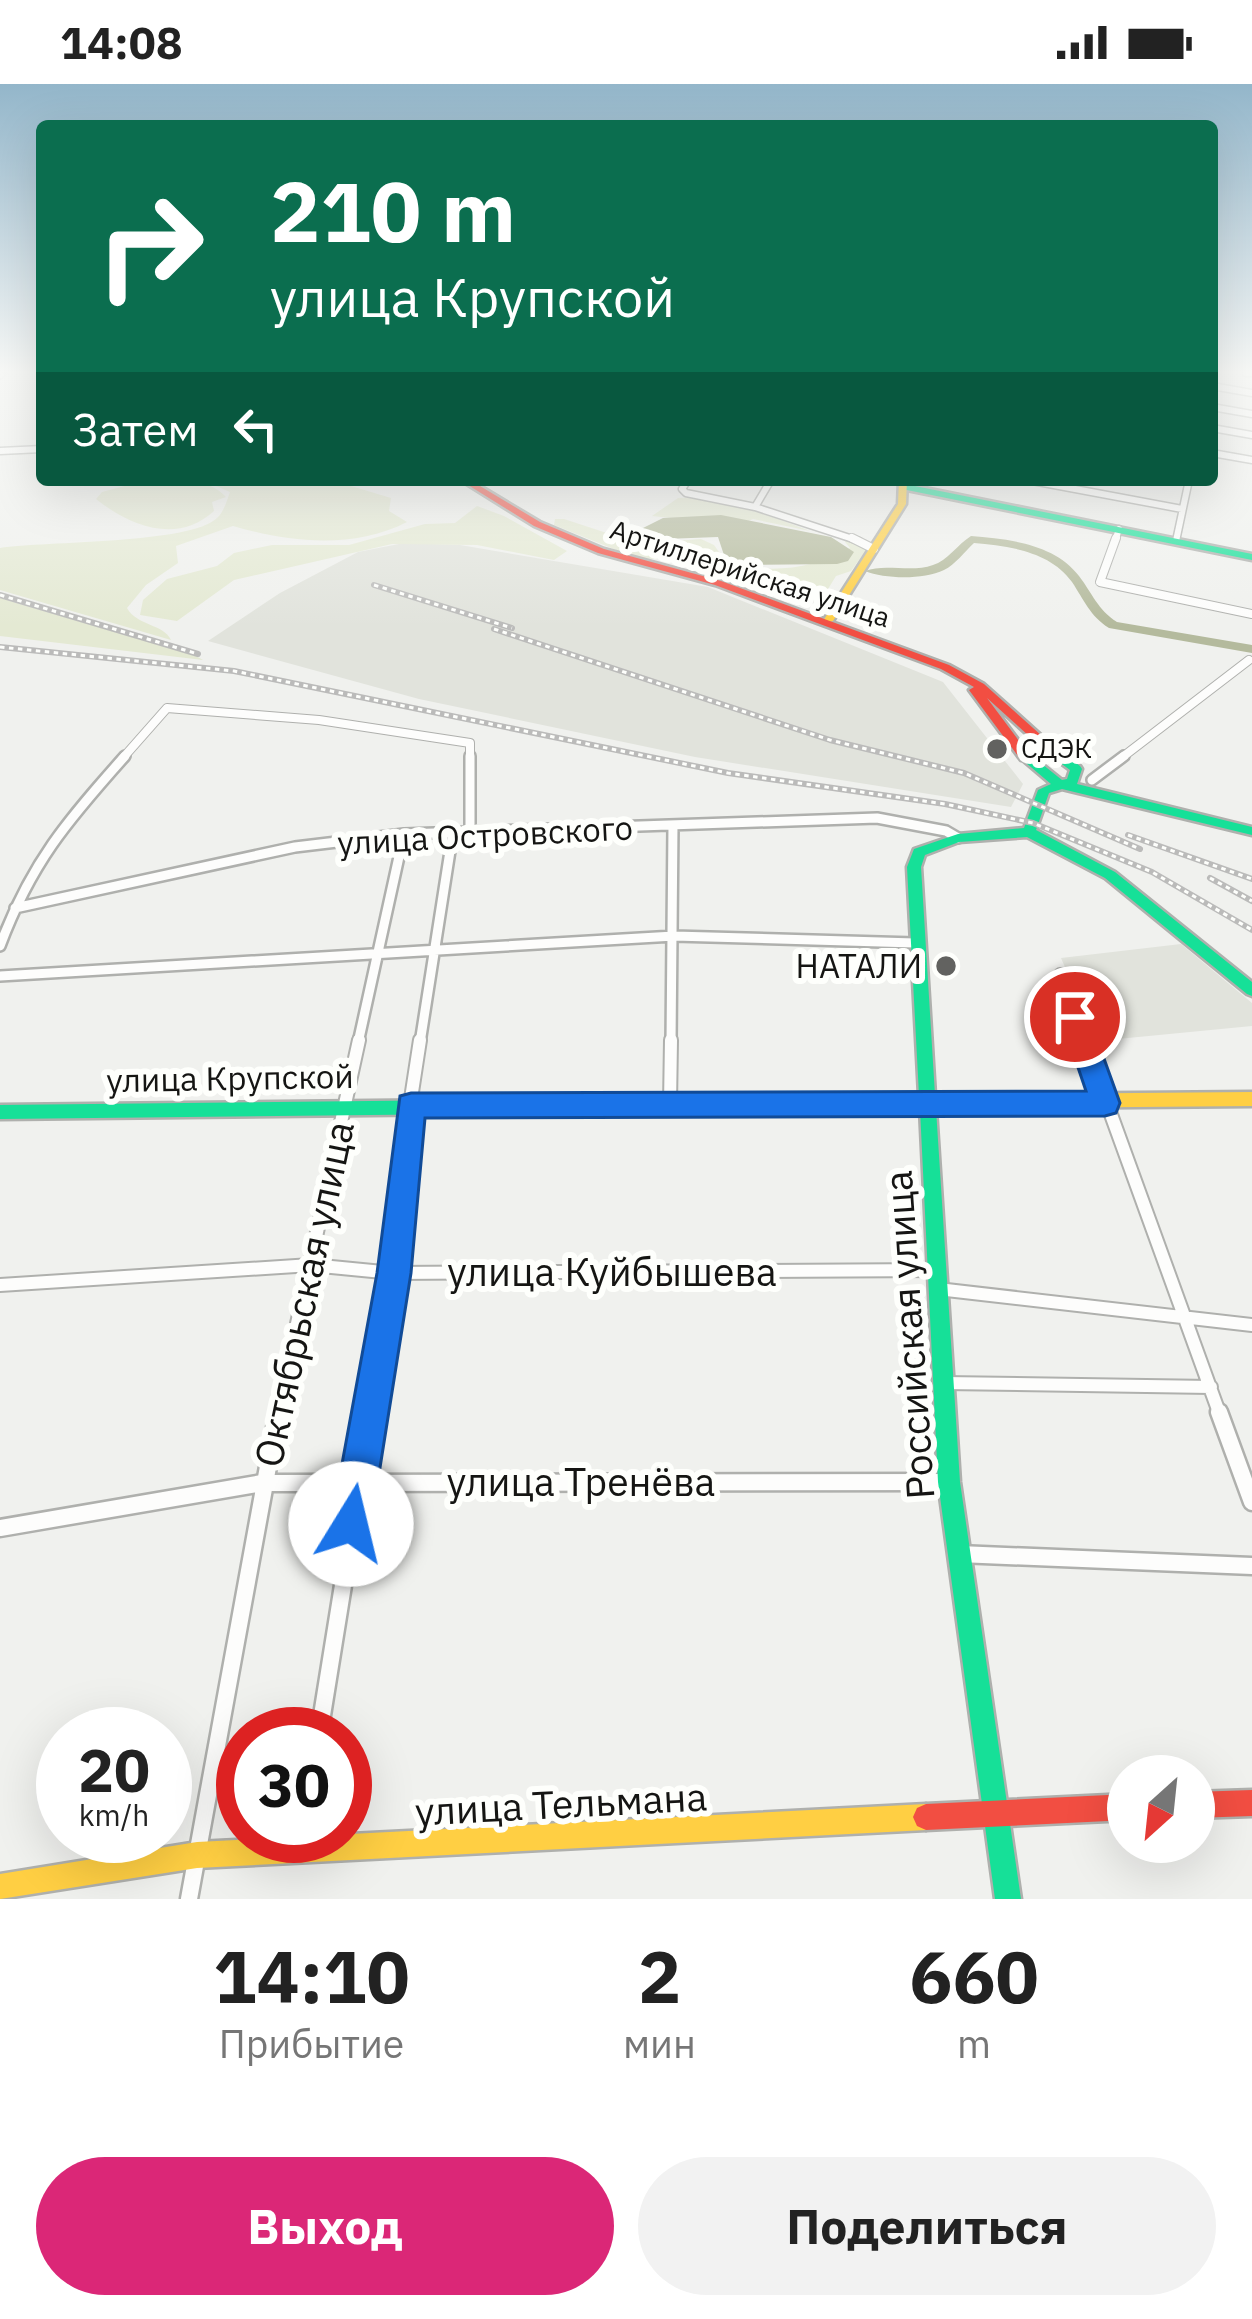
<!DOCTYPE html>
<html lang="ru">
<meta charset="utf-8">
<style>
:root{--surface:#fff;--page:#f2f2f2;--text:#222;--muted:#767676;--accent:#db2777}
body{margin:0;font-family:"IBM Plex Sans",sans-serif;background:var(--page);color:var(--text);height:100vh;display:flex;flex-direction:column;font-size:45px;white-space:nowrap}
*{box-sizing:border-box;margin:0}
p{font-size:39px;color:var(--muted)}
.icon{flex:none;width:66px;height:66px;fill:none;stroke:currentColor;stroke-width:2;stroke-linecap:round;stroke-linejoin:round}
.map{position:relative;height:1815px;overflow:hidden}
.drawer{display:flex;flex-direction:column;background:var(--surface);flex:1}
.drawer>*{flex:none}
.guide{position:absolute;left:36px;top:36px;width:1182px;height:366px;border-radius:12px;box-shadow:0 12px 48px #0002;background:#0b6e4f;color:#fff;overflow:hidden}
.needle{width:78px;rotate:207deg}
.fabs{position:absolute;left:1107px;top:1671px;display:grid;gap:24px}
.fabs a{display:grid;place-items:center;width:108px;height:108px;border-radius:50%;background:var(--surface);box-shadow:0 12px 48px #0002;font-size:60px}
.speed{position:absolute;left:36px;top:1623px;display:flex;gap:24px;font-size:60px;font-weight:700;text-align:center}
.speed>*{display:grid;place-content:center;width:156px;height:156px;border-radius:50%;background:var(--surface);box-shadow:0 12px 48px #0002;line-height:1}
.speed small{font-size:30px;font-weight:400}
.speed .limit{border:18px solid #d22;background:#fff;color:#111}
.pin{position:absolute;display:grid;place-items:center;width:102px;height:102px;color:#fff;margin:-51px;border:6px solid #fff;border-radius:50%;box-shadow:0 3px 12px #0007}
.me{position:absolute;width:132px;margin:-66px;rotate:9deg;stroke-linejoin:round;filter:drop-shadow(0 0 9px #0008)}
.turn{display:flex;align-items:center;gap:42px;height:252px;padding:0 36px;font-size:54px}
.turn .icon{width:156px;height:156px;stroke-width:2.5}
.turn b{display:block;font-size:84px;line-height:102px}
.then{display:flex;align-items:center;height:114px;padding:0 36px;background:#0003;gap:24px;font-size:45px}
.eta{display:flex;justify-content:space-evenly;align-items:center;height:204px;text-align:center}
.eta b{font-size:72px;font-weight:700;line-height:84px}
.primary-button{display:flex;gap:24px;margin-top:auto;padding:24px 36px}
.primary-button a{flex:1;height:138px;border-radius:72px;background:var(--accent);color:#fff;font-size:48px;font-weight:700;line-height:138px;text-align:center}
.primary-button a+a{background:var(--page);color:var(--text)}
.status{display:flex;justify-content:space-between;align-items:center;height:84px;padding:0 60px;background:var(--surface);direction:ltr}
.status svg{height:33px;fill:currentColor}
.map>svg:first-child{display:block}
.built{fill:#e1e3dc}
.green{fill:#e4e9d3}
.water{fill:#b4ba9d}
.lines{fill:none;stroke-linecap:round;stroke-linejoin:round}
.river{fill:#b4ba9d;fill-rule:evenodd}
.street-far4-casing{stroke:#afb0ad;stroke-width:9}
.street-far3-casing{stroke:#afb0ad;stroke-width:10}
.street-far2-casing{stroke:#afb0ad;stroke-width:14}
.street-far1-casing{stroke:#afb0ad;stroke-width:16}
.street-casing{stroke:#afb0ad;stroke-width:21}
.fast-casing{stroke:#afb0ad;stroke-width:5}
.slow-casing{stroke:#afb0ad;stroke-width:5}
.jam-casing{stroke:#afb0ad;stroke-width:5}
.street-far4{stroke:#fdfdfc;stroke-width:6}
.street-far3{stroke:#fdfdfc;stroke-width:8}
.street-far2{stroke:#fdfdfc;stroke-width:9}
.street-far1{stroke:#fdfdfc;stroke-width:12}
.street{stroke:#fdfdfc;stroke-width:16}
.fast{fill:#16e098;fill-rule:evenodd}
.slow{fill:#ffcf43;fill-rule:evenodd}
.jam{fill:#f24e42;fill-rule:evenodd}
.rail-casing{stroke:#bbbbba;stroke-width:6}
.rail{stroke:#fefffc;stroke-width:3;stroke-dasharray:4.5;stroke-linecap:butt}
.route{fill:#1a73e8;stroke:#114b97;stroke-width:3}
.poi-dot{fill:#626260;stroke:#fefffc;stroke-width:4.5}
.labels{text-anchor:middle;stroke-width:12;stroke-linejoin:round;paint-order:stroke}
.far-street-label{font-size:27px;fill:#151513;stroke:#fefffc}
.far-poi-label{font-size:27px;fill:#151513;stroke:#fefffc;text-anchor:start}
.street-label{font-size:33px;fill:#151513;stroke:#fefffc}
.poi-label{font-size:33px;fill:#151513;stroke:#fefffc;text-anchor:end}
.near-street-label{font-size:39px;fill:#151513;stroke:#fefffc}
</style>
<div class="status"><b>14:08</b><svg viewBox="0 0 49 12"><path d="M0 12V9h3v3zM5 12V6h3v6zM10 12V3h3v9zM15 12V0h3v12zM26 1h20v11H26zM47 4h2v5h-2z"/></svg></div>
<div class="map">
<svg width="1252" height="1815" viewBox="0 0 1252 1815">
<rect width="100%" height="100%" fill="#f0f1ee"/>
<path class="built" d="M 404,459 L 460,461 L 708,503 L 943,598 L 1023,700 L 1011,723 L 695,673 L 419,615 L 208,557 L 280,509 L 358,468 Z
M 1181,860 L 1252,919 L 1252,942 L 1097,957 L 1061,874 Z"/>
<path class="green" d="M 147,396 C 175,396 207,392 226,413 L 212,418 L 214,427 C 177,461 130,442 96,415 L 102,408 Z
M 202,396 L 331,396 L 391,414 L 389,427 L 407,438 C 352,466 288,458 233,442 L 176,462 L 178,479 L 146,501 L 127,524 C 137,542 164,540 171,556 L 0,506 L 0,464 C 45,457 191,460 217,434 C 224,428 227,416 230,408 Z
M 697,413 L 755,426 L 810,447 L 753,435 L 738,441 L 652,432 L 678,414 Z
M 477,422 L 504,432 L 567,467 L 554,476 L 477,461 L 392,460 L 234,496 L 177,537 L 140,531 L 143,516 L 167,495 L 217,482 L 234,469 L 272,461 L 349,461 L 425,440 L 455,439 Z
M 564,435 L 619,453 L 662,458 L 701,455 L 714,461 L 726,478 C 768,490 812,486 850,464 L 841,453 L 867,465 L 851,487 L 836,492 L 828,505 L 756,490 L 738,491 L 737,498 L 757,506 L 724,497 L 723,486 L 699,488 L 685,472 L 641,476 L 554,441 L 555,435 Z
M 0,514 L 196,572 L 203,576 L 0,552 Z"/>
<path class="water" d="M 721,431 L 831,453 L 854,468 L 848,477 L 837,480 L 748,481 L 725,474 L 718,453 L 664,455 L 643,444 L 663,434 Z"/>
<g class="lines">
<path class="river" d="M 971,452 C 1009,455 1055,460 1079,492 C 1092,509 1098,526 1117,538 L 1252,561 L 1252,569 L 1109,544 C 1090,532 1084,516 1072,498 C 1050,467 1008,462 974,459 C 965,467 955,481 944,486 C 923,496 885,495 865,487 C 885,479 911,489 933,481 C 947,477 958,460 971,452 Z"/>
<g class="street-far4-casing">
<path id="street-far4" d="M 1246,289 L 1252,289
M 1212,302 L 1252,309
M 1212,323 L 1252,330
M 1212,344 L 1252,351
M 0,367 L 42,365
M 1212,369 L 1252,376
M 688,396 L 682,405 L 686,409 L 755,423
M 771,396 L 755,423 L 859,457
M 1027,396 L 1182,425
M 1115,457 L 1119,445
M 1176,457 L 1189,396"/>
</g>
<g class="street-far3-casing">
<path id="street-far3" d="M 852,454 L 874,465
M 1116,454 L 1100,498 L 1252,530
M 122,675 L 167,624 L 319,636 L 470,659 L 470,675
M 1120,675 L 1249,576"/>
</g>
<g class="street-far2-casing">
<path id="street-far2" d="M 470,672 L 470,747
M 1092,696 L 1124,672
M 15,824 L 295,763 L 404,750 L 877,734 L 946,747 L 958,754
M 0,862 C 31,779 67,737 125,672
M 1060,890 L 1085,959
M 0,892 L 674,852 L 915,859
M 358,959 L 404,750
M 420,959 L 453,748
M 671,959 L 673,741"/>
</g>
<g class="street-far1-casing">
<path id="street-far1" d="M 1084,956 L 1220,1331
M 670,1020 L 671,956
M 410,1021 L 420,956
M 0,1201 L 311,1181 L 393,1189 L 937,1186
M 938,1205 L 1252,1241
M 944,1299 L 1211,1303
M 277,1331 L 359,956
M 370,1331 L 393,1189 L 411,1021"/>
</g>
<g class="street-casing">
<path id="street" d="M 1219,1328 L 1252,1418
M 0,1444 L 262,1399 L 949,1398
M 959,1470 L 1252,1482
M 319,1650 L 371,1328
M 189,1815 L 278,1328"/>
</g>
<g class="fast-casing">
<path id="fast" d="M 905,400 L 1252,470 L 1252,476 L 902,405 L 901,403 Z
M 1032,660 L 1059,666 L 1080,682 L 1082,685 L 1077,700 L 1252,743 L 1252,751 L 1062,705 L 1049,709 L 1036,746 L 1115,788 L 1252,898 L 1252,912 L 1247,910 L 1105,794 L 1027,753 L 959,758 L 925,771 L 921,783 L 935,1011 L 1022,1010 L 1028,1012 L 1030,1017 L 1028,1022 L 1022,1024 L 936,1025 L 960,1398 L 1021,1815 L 995,1815 L 938,1398 L 920,1025 L 0,1035 L 0,1021 L 919,1011 L 907,783 L 914,765 L 958,750 L 1024,744 L 1038,706 L 1051,700 L 1019,673 L 1028,661 ZM 1035,668 L 1051,672 L 1070,686 L 1067,695 L 1062,696 L 1032,672 Z"/>
</g>
<g class="slow-casing">
<path id="slow" d="M 899,396 L 907,396 L 906,420 L 833,537 L 824,539 L 823,537 L 898,420 Z
M 1252,1008 L 1252,1022 L 1022,1024 L 1016,1022 L 1014,1017 L 1016,1012 L 1022,1010 Z
M 926,1720 L 935,1724 L 939,1733 L 935,1742 L 926,1746 L 197,1784 L 0,1815 L 0,1790 L 197,1758 Z"/>
</g>
<g class="jam-casing">
<path id="jam" d="M 460,396 L 470,396 L 540,438 L 604,465 L 721,497 L 949,581 L 984,600 L 1061,669 L 1055,673 L 1051,672 L 987,614 L 1031,673 L 1029,676 L 1021,676 L 969,606 L 974,603 L 941,585 L 715,501 L 598,469 L 534,442 Z
M 1252,1706 L 1252,1732 L 1194,1734 L 1194,1708 Z
M 1128,1710 L 1128,1736 L 926,1746 L 917,1742 L 913,1733 L 917,1724 L 926,1720 Z"/>
</g>
<use href="#street-far4" class="street-far4"/>
<use href="#street-far3" class="street-far3"/>
<use href="#street-far2" class="street-far2"/>
<use href="#street-far1" class="street-far1"/>
<use href="#street" class="street"/>
<use href="#fast" class="fast"/>
<use href="#slow" class="slow"/>
<use href="#jam" class="jam"/>
<g class="rail-casing">
<path id="rail" d="M 0,293 L 5,289
M 374,501 L 512,544
M 0,511 L 198,570
M 494,545 L 830,656 L 964,689 L 1140,765
M 0,563 L 234,587 L 728,689 L 945,720 L 1033,739 L 1152,788 L 1252,846
M 1128,751 L 1252,795
M 1210,794 L 1252,817"/>
</g>
<use href="#rail" class="rail"/>
</g>
<linearGradient id="sky" x2="0" y2="1"><stop stop-color="#93b6ca"/><stop offset="0.53" stop-color="#f8f9f7"/><stop offset="1" stop-color="#f8f9f7" stop-opacity="0"/></linearGradient>
<rect width="1252" height="543" fill="url(#sky)"/>
<path class="route" d="M 1075,922 L 1085,925 L 1089,933 L 1120,1019 L 1116,1029 L 1105,1032 L 425,1034 L 411,1189 L 371,1440 L 365,1454 L 351,1460 L 337,1454 L 331,1440 L 377,1189 L 400,1012 L 411,1009 L 1086,1007 L 1061,933 L 1065,925 Z"/>
<g class="poi-dot">
<circle cx="997" cy="665" r="12"/>
<circle cx="946" cy="882" r="12"/>
</g>
<g class="labels">
<g class="far-street-label">
<text transform="translate(750 490) rotate(18)" y="9">Артиллерийская улица</text>
</g>
<g class="far-poi-label">
<text x="1021" y="674">СДЭК</text>
</g>
<g class="street-label">
<text transform="translate(485 751) rotate(-3)" y="12">улица Островского</text>
<text transform="translate(230 994) rotate(-1)" y="12">улица Крупской</text>
</g>
<g class="poi-label">
<text x="922" y="894">НАТАЛИ</text>
</g>
<g class="near-street-label">
<text x="612" y="1202">улица Куйбышева</text>
<text transform="translate(304 1210) rotate(-78)" y="14">Октябрьская улица</text>
<text transform="translate(909 1251) rotate(-94)" y="14">Российская улица</text>
<text x="581" y="1412">улица Тренёва</text>
<text transform="translate(561 1720) rotate(-3)" y="14">улица Тельмана</text>
</g>
</g>
</svg>
<div class="fabs">
<a><svg class="needle" viewBox="-14 -14 28 28"><path d="M0-13l5 13h-10z" fill="#e53935"/><path d="M0 13l5-13h-10z" fill="#767676"/></svg></a>
</div>
<div class="speed"><div>20<small>km/h</small></div><div class="limit">30</div></div>
<div class="pin" style="left:1075px;top:933px;background:#d93025"><svg class="icon" aria-label="arrive" viewBox="0 0 24 24"><path d="M6 21V4h12l-3 4 3 4H6"/></svg></div>
<svg class="me" style="left:351px;top:1440px" viewBox="-20 -20 40 40"><circle r="19" fill="#fff"/><path d="M0-13L10 11 0 6-10 11z" fill="#1a73e8"/></svg>
<div class="guide">
<div class="turn"><svg class="icon" aria-label="right" viewBox="0 0 24 24"><path d="M7 20v-9h11M14 6l5 5-5 5"/></svg><div><b>210 m</b>улица Крупской</div></div>
<div class="then">Затем<svg class="icon" aria-label="left" viewBox="0 0 24 24"><path d="M17 20v-9H6M10 6l-5 5 5 5"/></svg></div>
</div>
</div>
<section class="drawer">
<div class="eta">
<div><b>14:10</b><p>Прибытие</p></div>
<div><b>2</b><p>мин</p></div>
<div><b>660</b><p>m</p></div>
</div>
<div class="primary-button"><a>Выход</a><a>Поделиться</a></div>
</section>
